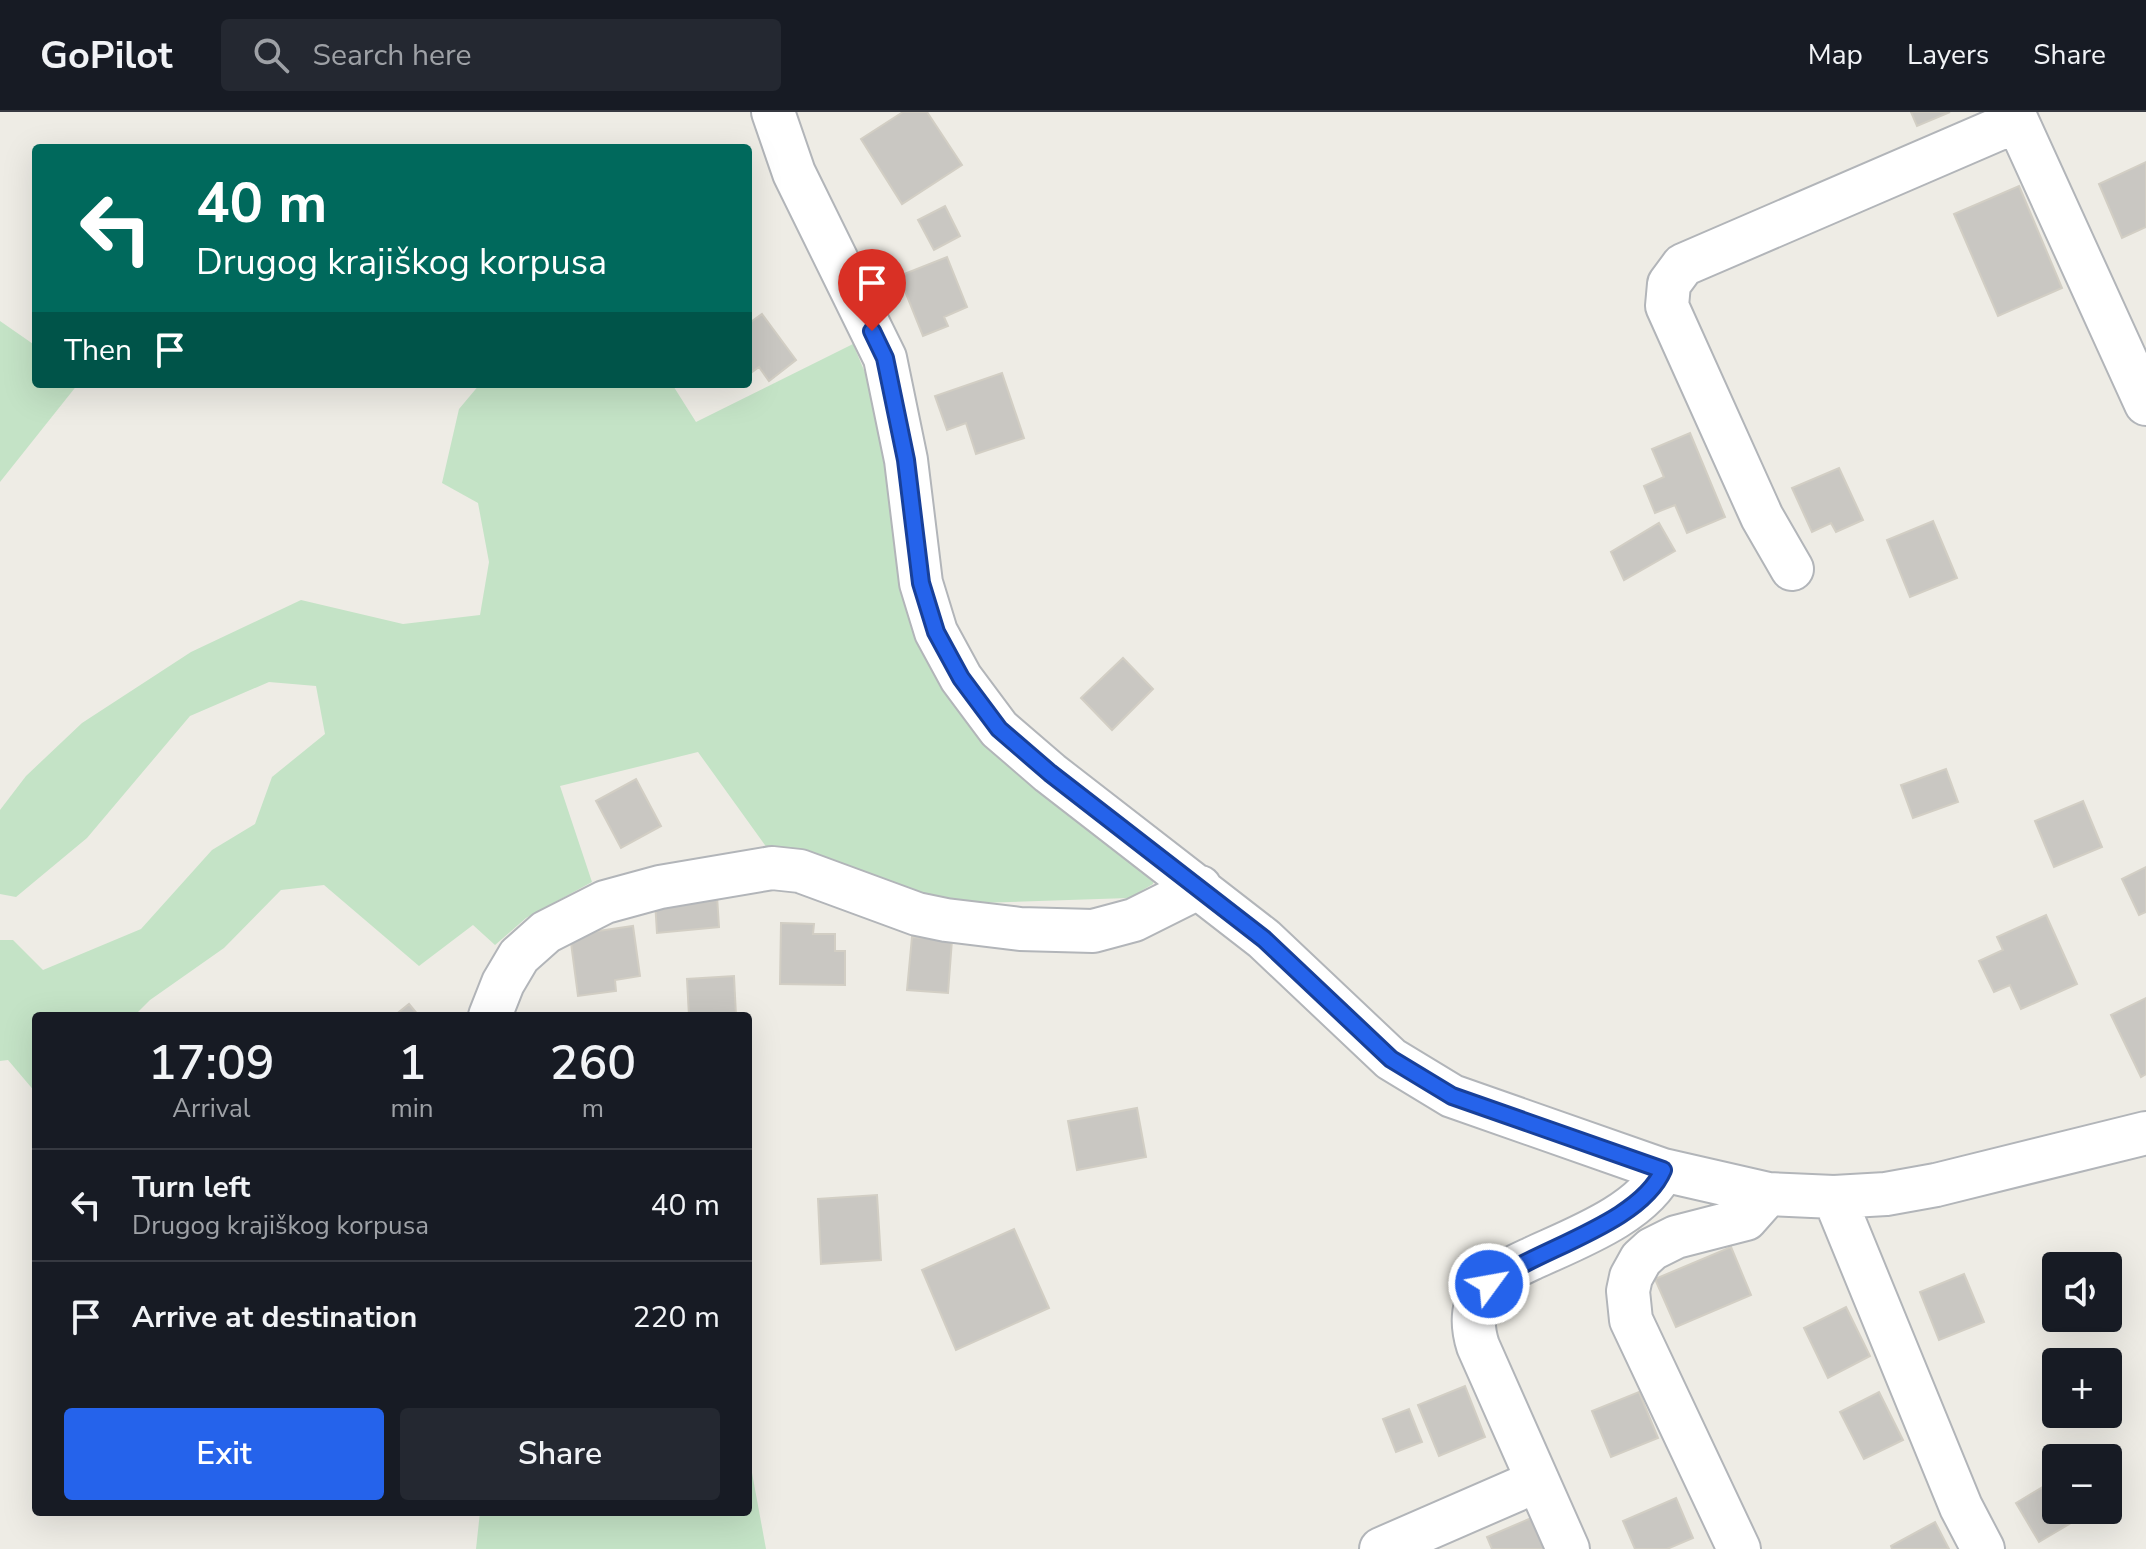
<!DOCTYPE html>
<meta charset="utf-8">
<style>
:root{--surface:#171b24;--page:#242831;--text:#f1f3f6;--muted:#9ea1a6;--line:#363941;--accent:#2563eb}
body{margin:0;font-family:"Nunito Sans",sans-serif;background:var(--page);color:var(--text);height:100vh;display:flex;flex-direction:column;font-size:30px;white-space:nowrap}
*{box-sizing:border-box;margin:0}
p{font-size:26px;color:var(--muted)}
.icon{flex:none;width:44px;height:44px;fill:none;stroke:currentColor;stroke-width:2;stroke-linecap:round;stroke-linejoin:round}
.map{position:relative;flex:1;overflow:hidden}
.drawer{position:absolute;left:32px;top:900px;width:720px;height:504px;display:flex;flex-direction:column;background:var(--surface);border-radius:8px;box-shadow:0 8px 32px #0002}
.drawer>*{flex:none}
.hud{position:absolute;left:32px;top:32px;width:720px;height:244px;border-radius:8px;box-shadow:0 8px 32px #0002;background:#00695c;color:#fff;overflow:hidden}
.controls{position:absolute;left:2042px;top:1140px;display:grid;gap:16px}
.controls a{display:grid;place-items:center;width:80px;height:80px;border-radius:8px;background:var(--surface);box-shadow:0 8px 32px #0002;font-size:40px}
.pin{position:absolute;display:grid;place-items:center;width:68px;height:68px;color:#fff;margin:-82px -34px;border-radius:50% 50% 50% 0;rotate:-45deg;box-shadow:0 0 8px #0007}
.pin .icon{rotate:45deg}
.me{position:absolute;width:88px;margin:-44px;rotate:58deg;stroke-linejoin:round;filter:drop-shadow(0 0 6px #0008)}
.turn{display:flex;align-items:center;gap:28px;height:168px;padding:0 32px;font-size:36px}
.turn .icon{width:104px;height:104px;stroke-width:2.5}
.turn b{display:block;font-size:56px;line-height:68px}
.then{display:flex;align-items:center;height:76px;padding:0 32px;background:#0003;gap:16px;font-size:30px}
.eta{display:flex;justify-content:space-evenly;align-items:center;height:136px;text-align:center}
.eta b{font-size:48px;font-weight:600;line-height:56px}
.button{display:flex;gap:16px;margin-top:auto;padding:16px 32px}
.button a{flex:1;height:92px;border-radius:8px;background:var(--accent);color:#fff;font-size:32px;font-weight:600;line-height:92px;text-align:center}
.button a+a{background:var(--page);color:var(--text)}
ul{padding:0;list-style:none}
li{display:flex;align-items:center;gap:24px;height:112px;padding:0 32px;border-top:2px solid var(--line)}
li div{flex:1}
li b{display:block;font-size:30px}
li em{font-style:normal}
header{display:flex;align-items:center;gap:48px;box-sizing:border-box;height:112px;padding:0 40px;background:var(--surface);border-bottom:2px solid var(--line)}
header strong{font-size:38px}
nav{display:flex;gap:44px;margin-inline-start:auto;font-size:28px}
.search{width:560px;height:72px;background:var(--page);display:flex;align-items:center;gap:20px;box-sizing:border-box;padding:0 28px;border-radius:8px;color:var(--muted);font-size:30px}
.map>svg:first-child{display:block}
.green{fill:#c4e3c6}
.building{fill:#c9c7c2;stroke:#d2cec4;stroke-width:2}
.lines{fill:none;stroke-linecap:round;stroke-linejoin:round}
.minor-casing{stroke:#b2b5b9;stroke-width:46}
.minor{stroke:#fff;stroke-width:42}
.route-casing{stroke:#184099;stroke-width:20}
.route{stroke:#2563eb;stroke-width:14}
</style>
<header>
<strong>GoPilot</strong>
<div class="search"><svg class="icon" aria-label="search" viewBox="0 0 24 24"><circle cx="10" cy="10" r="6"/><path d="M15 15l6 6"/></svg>Search here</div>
<nav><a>Map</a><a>Layers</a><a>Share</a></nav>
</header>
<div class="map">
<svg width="2146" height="1437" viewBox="0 0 2146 1437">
<rect width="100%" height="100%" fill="#eeece5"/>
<path class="green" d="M 0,209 L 36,234 L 36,272 L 78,272 L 0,370 Z
M 853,232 L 869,270 L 921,521 L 944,581 L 977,616 L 1156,752 L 1153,772 L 1129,786 L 979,791 L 930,786 L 770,740 L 698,640 L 560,674 L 592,770 L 526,806 L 495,833 L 473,813 L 419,854 L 324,773 L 281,778 L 224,836 L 150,888 L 134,904 L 36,904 L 36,981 L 8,948 L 0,949 L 0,828 L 13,828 L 43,858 L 141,817 L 212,738 L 255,712 L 272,665 L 325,622 L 316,574 L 269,570 L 190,604 L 87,726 L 16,785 L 0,782 L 0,698 L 26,664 L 82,611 L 191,540 L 301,488 L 403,512 L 480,503 L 489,450 L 478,391 L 442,371 L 459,297 L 480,272 L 672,272 L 696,310 Z
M 748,1339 L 766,1437 L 476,1437 L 480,1400 L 748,1400 Z"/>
<path class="building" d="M 903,0 L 927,0 L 962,53 L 902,92 L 861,27 Z
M 1911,0 L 1950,0 L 1917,14 Z
M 2146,50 L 2146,115 L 2122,126 L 2099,72 Z
M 2019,74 L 2062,176 L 1998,204 L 1954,102 Z
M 945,94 L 960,124 L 934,138 L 918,108 Z
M 947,145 L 967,195 L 944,205 L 948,214 L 923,224 L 899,164 Z
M 762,202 L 796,248 L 769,269 L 759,255 L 748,263 L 748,212 Z
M 1002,261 L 1024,326 L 976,342 L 966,311 L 947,318 L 935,284 Z
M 1690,321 L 1725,405 L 1687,421 L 1675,393 L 1655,401 L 1644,374 L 1664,365 L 1652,337 Z
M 1839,356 L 1863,408 L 1836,420 L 1831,411 L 1812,420 L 1792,376 Z
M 1933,409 L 1957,466 L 1910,485 L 1887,428 Z
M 1659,411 L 1675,439 L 1624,468 L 1611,440 Z
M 1123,546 L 1153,577 L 1112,618 L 1081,586 Z
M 1946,657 L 1958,690 L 1913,706 L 1901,673 Z
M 636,667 L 661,714 L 621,736 L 596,689 Z
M 2083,689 L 2102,735 L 2054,755 L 2035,709 Z
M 2146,755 L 2146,800 L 2139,803 L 2122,767 Z
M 717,784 L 719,815 L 657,821 L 655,789 Z
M 2046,803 L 2077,872 L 2021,897 L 2010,873 L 1994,880 L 1979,849 L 2003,838 L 1997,825 Z
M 781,811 L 814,812 L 813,822 L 835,822 L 835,839 L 845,839 L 845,873 L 780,872 Z
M 633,814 L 640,864 L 615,868 L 616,879 L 578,884 L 570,823 Z
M 912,825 L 952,828 L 948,881 L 907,878 Z
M 734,864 L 736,904 L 689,904 L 687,867 Z
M 2146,886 L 2146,962 L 2141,965 L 2111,903 Z
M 409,892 L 419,904 L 394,904 Z
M 1137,996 L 1146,1045 L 1077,1058 L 1068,1009 Z
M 877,1083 L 881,1148 L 821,1152 L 818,1087 Z
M 1014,1117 L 1049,1196 L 956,1238 L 922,1158 Z
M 1731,1135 L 1751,1183 L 1676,1215 L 1655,1167 Z
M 1964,1162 L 1984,1210 L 1939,1228 L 1920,1180 Z
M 1846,1195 L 1870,1244 L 1828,1266 L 1804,1216 Z
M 1465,1274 L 1485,1325 L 1439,1344 L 1418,1293 Z
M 1639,1280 L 1658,1326 L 1611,1345 L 1592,1299 Z
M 1879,1280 L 1903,1328 L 1864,1347 L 1840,1300 Z
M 1409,1297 L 1422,1330 L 1396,1340 L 1383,1307 Z
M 2056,1367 L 2056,1398 L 2077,1398 L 2081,1405 L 2039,1430 L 2016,1391 Z
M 1676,1386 L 1693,1426 L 1667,1437 L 1635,1437 L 1623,1409 Z
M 1536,1404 L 1550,1437 L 1492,1437 L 1487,1425 Z
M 1935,1410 L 1949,1437 L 1892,1437 L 1891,1434 Z"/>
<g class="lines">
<g class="minor-casing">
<path id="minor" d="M 773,0 L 794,61 L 885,246 L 906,348 L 921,471 L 936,520 L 961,566 L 999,617 L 1050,661 L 1264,827 L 1391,947 L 1452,984 L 1663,1058 L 1768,1082 L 1834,1085 L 1886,1082 L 1936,1073 L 2146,1021
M 2013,0 L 2146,292
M 1792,457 L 1762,405 L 1667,194 L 1669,172 L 1683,153 L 2017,9
M 490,904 L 503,871 L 519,844 L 546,820 L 605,790 L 660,775 L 772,756 L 800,759 L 917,802 L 946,808 L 1020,817 L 1093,819 L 1134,808 L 1200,775
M 1834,1085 L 1961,1395 L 1983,1437
M 1381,1437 L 1537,1369
M 1568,1437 L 1478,1234 C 1471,1212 1471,1188 1490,1171 C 1502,1160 1518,1153 1533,1146 C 1574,1127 1644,1101 1663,1058
M 1739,1437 L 1631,1208 L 1628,1179 L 1631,1165 L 1641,1147 L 1652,1137 L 1676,1125 L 1746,1107 L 1768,1082"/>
</g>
<use href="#minor" class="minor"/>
</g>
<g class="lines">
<g class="route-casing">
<path id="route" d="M 872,219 L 885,246 L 906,348 L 921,471 L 936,520 L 961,566 L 999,617 L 1050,661 L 1264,827 L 1391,947 L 1452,984 L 1663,1058 C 1640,1112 1537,1137 1489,1172"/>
</g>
<use href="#route" class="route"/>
</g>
</svg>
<div class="controls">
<a><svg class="icon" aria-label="sound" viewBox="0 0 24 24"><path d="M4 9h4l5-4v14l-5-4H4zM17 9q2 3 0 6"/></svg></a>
<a>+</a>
<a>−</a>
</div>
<div class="pin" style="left:872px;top:219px;background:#d93025"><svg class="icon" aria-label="arrive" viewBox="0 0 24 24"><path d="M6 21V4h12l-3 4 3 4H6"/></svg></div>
<svg class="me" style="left:1489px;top:1172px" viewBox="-20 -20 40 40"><circle r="17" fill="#2563eb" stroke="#fff" stroke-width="3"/><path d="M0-11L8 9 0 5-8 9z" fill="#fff"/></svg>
<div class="hud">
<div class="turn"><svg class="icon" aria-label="left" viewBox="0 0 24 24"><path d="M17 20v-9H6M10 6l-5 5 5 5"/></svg><div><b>40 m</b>Drugog krajiškog korpusa</div></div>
<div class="then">Then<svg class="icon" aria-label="arrive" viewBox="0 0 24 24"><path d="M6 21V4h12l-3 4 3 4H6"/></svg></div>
</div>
<section class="drawer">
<div class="eta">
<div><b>17:09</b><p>Arrival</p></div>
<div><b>1</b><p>min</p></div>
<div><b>260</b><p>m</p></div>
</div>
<ul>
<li><svg class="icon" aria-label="left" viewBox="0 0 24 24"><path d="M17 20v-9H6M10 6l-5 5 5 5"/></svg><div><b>Turn left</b><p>Drugog krajiškog korpusa</p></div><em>40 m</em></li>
<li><svg class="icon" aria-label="arrive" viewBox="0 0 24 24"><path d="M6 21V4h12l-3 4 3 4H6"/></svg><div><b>Arrive at destination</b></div><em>220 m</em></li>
</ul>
<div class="button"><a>Exit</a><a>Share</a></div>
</section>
</div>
